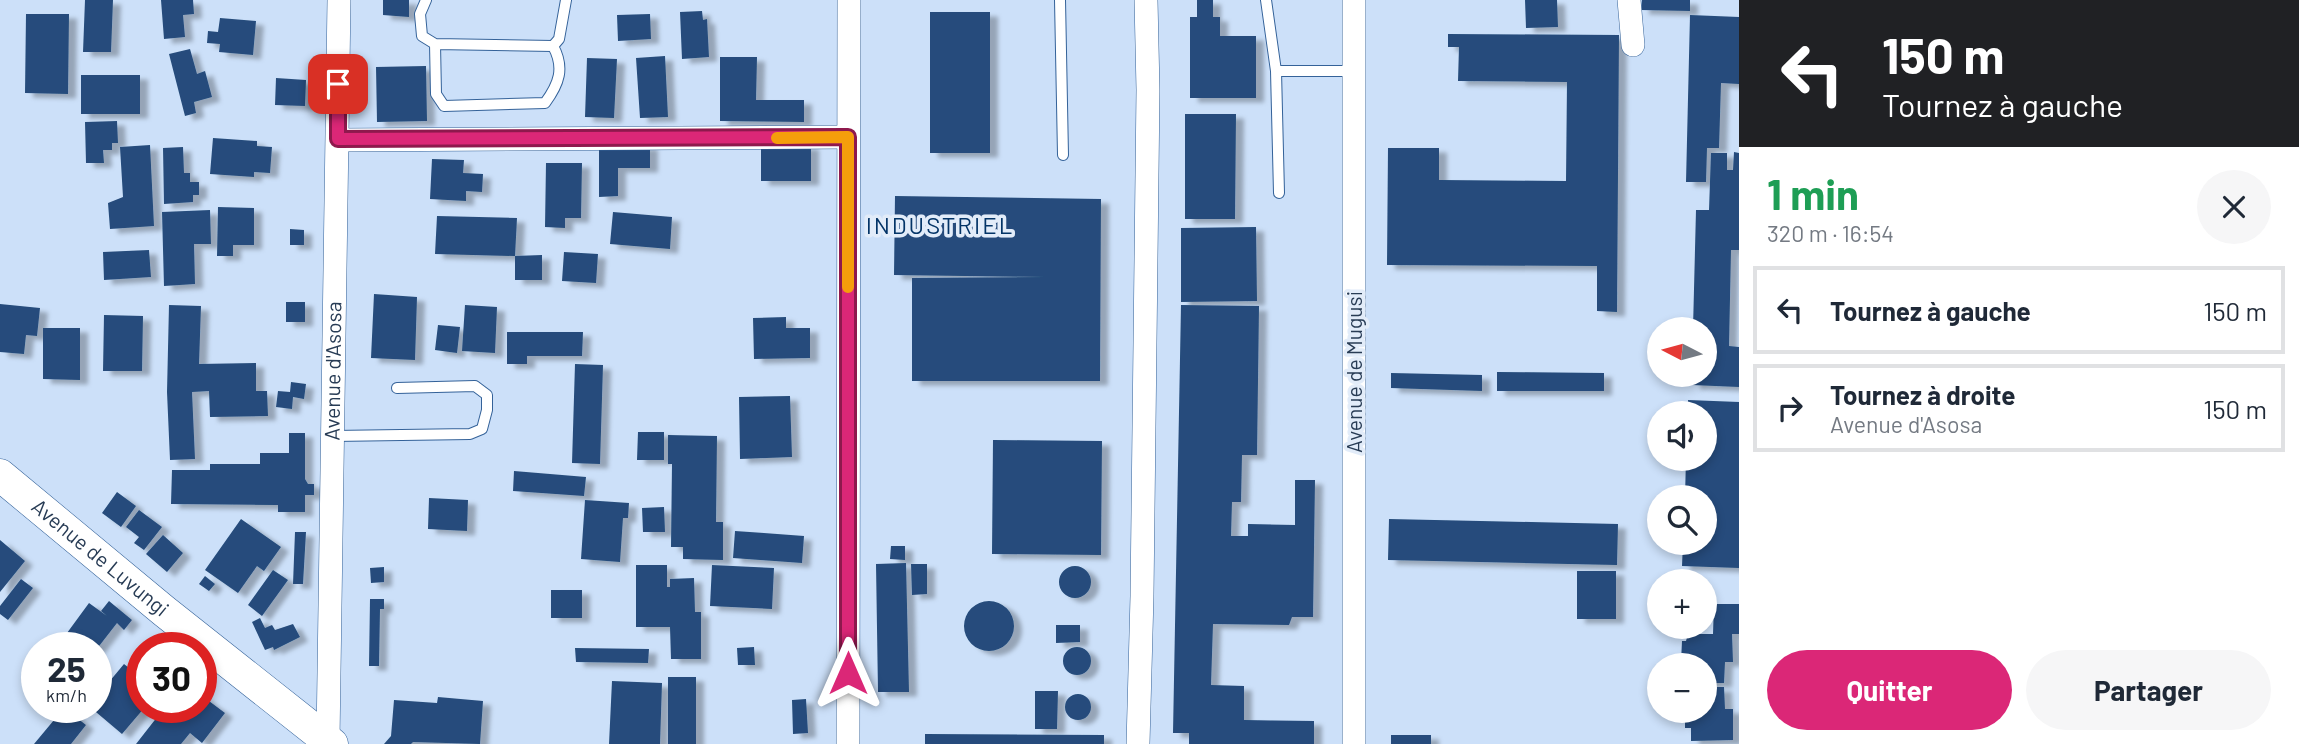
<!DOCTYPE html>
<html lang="fr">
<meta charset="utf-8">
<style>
:root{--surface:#fff;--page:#f6f6f7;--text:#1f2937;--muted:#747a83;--line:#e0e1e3;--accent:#db2777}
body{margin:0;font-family:Barlow,sans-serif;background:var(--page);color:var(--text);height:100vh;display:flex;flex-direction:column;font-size:26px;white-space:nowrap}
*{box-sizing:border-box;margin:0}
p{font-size:23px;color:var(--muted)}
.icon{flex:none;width:38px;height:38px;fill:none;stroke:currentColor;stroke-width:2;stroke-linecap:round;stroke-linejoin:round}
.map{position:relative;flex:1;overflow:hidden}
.panel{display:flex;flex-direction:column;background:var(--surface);width:560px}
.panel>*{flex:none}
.banner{background:#202124;color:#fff;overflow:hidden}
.needle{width:46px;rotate:276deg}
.tools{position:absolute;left:1647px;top:317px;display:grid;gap:14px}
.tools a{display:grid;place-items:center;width:70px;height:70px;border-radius:50%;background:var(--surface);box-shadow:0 4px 10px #0003;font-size:35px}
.speed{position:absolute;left:21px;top:632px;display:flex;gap:14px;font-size:35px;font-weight:700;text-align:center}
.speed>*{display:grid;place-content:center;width:91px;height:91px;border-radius:50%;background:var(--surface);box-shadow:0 4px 10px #0003;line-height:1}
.speed small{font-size:18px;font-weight:400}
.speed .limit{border:10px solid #d22;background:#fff;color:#111}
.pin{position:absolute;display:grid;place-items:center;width:60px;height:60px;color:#fff;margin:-30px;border-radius:14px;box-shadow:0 4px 10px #0006}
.me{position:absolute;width:77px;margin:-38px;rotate:0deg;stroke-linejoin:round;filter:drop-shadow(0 0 5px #0008)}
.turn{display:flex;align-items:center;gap:24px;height:147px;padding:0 28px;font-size:32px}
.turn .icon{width:91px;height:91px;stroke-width:2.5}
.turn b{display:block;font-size:49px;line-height:60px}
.round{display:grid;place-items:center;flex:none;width:74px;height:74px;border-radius:37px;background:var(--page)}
.summary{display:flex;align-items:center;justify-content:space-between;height:119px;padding:0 28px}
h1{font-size:42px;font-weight:700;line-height:52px;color:#1e9e55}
.primary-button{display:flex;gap:14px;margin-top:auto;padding:14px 28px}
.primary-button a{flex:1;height:80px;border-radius:42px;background:var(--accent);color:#fff;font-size:28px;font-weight:700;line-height:80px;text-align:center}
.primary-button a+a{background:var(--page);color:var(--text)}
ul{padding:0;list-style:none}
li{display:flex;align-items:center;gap:21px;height:88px;margin:0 14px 10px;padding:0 14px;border:4px solid var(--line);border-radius:0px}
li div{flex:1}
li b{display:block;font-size:26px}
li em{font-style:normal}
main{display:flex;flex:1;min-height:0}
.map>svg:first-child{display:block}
.building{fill:#254c7b;filter:url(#shadow)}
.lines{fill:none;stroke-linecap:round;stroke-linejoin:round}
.lane-casing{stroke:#346299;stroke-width:12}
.street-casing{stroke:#346299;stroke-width:24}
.secondary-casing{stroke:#346299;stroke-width:33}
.lane{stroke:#fff;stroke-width:10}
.street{stroke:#fff;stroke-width:23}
.secondary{stroke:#fff;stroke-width:32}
.route-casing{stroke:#8e194d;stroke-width:18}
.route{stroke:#db2777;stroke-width:12}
.slow{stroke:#f59e0b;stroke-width:12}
.labels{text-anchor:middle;stroke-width:7;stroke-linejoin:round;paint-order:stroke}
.street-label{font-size:21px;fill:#283c55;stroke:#e2ecf9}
.quarter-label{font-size:24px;letter-spacing:2px;fill:#033467;stroke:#e2ecf9}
</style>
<main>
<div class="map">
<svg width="1739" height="744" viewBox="0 0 1739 744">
<defs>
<filter id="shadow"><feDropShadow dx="8" dy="4.5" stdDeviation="2" flood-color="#0004"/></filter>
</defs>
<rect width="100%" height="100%" fill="#cce0f9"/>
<path class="building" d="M 85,0 L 113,0 L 111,52 L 83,52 Z
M 161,0 L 193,0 L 194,14 L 183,15 L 185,37 L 164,39 Z
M 383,0 L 409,0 L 409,17 L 383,15 Z
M 1197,0 L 1213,0 L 1213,17 L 1220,17 L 1220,36 L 1256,36 L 1256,98 L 1190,98 L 1190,17 L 1197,17 Z
M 1525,0 L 1557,0 L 1558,27 L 1526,28 Z
M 1642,0 L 1690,0 L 1690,11 L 1641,10 Z
M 702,11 L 703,20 L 707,19 L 709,57 L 682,59 L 680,12 Z
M 930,12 L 990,12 L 990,153 L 930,153 Z
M 26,14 L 69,14 L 68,94 L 25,93 Z
M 650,14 L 651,39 L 618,41 L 617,15 Z
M 1690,15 L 1739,17 L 1739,84 L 1721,83 L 1719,148 L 1707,148 L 1706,182 L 1686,182 Z
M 220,18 L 256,21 L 253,55 L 219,52 L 220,44 L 207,43 L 208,31 L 218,32 Z
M 1448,34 L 1619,35 L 1617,312 L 1597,311 L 1597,266 L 1387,265 L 1388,148 L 1439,148 L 1439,180 L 1566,181 L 1567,82 L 1458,81 L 1459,47 L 1448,47 Z
M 190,49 L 197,74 L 205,71 L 212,97 L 194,102 L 196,113 L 185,116 L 169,54 Z
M 665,56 L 668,117 L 640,118 L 636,58 Z
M 720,57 L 757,57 L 756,100 L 804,100 L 804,122 L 720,121 Z
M 587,58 L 617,59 L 614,118 L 585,117 Z
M 426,66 L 427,121 L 377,122 L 376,67 Z
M 81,75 L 140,75 L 140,114 L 81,114 Z
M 276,78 L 306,80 L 305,106 L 275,105 Z
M 1185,114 L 1236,114 L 1235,219 L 1185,219 Z
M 117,121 L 118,143 L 112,143 L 112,150 L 103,150 L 104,163 L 86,163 L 85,122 Z
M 213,138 L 257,141 L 257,146 L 272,147 L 270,173 L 254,172 L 254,177 L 210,174 Z
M 761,144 L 811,145 L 811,181 L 761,181 Z
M 150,145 L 154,226 L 110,229 L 108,203 L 123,197 L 120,147 Z
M 599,145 L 650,145 L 650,168 L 618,168 L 618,196 L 599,197 Z
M 183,147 L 184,173 L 190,173 L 190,182 L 199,182 L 199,195 L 193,195 L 193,202 L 164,204 L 163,148 Z
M 1734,152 L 1739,153 L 1739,250 L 1731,250 L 1729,346 L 1739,347 L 1739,387 L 1692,385 L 1693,374 L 1704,374 L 1704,329 L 1693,329 L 1696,210 L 1709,210 L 1711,153 L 1727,153 L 1727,170 L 1733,170 Z
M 432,159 L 464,160 L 463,173 L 483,174 L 482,192 L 466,191 L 466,201 L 430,199 Z
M 546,163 L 582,163 L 581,218 L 565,218 L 565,228 L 545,227 Z
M 895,196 L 1101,199 L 1100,381 L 912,381 L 912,278 L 1046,277 L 894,275 Z
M 218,207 L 254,208 L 254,245 L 233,245 L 233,256 L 217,256 Z
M 210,210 L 211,244 L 194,244 L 195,284 L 164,286 L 162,212 Z
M 613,212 L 672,217 L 670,249 L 610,244 Z
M 437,216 L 517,218 L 515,256 L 435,254 Z
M 1256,227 L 1257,301 L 1181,302 L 1181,228 Z
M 290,229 L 304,230 L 304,245 L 290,245 Z
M 149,250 L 151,277 L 104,280 L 103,252 Z
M 564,252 L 598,254 L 596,283 L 562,281 Z
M 542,255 L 542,280 L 515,280 L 515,256 Z
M 374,294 L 417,297 L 415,360 L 371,358 Z
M 286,302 L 305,302 L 305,322 L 286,322 Z
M 0,304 L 40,308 L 37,336 L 26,335 L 24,354 L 0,352 Z
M 169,305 L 201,306 L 199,364 L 256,363 L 256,391 L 267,391 L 268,416 L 210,417 L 209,391 L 192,392 L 195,459 L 170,460 L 167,392 Z
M 465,305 L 497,307 L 495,353 L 462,351 Z
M 1181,305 L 1259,306 L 1257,455 L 1242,455 L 1241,502 L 1232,502 L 1231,536 L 1248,536 L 1248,524 L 1295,525 L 1295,480 L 1315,480 L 1313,617 L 1292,617 L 1289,625 L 1213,624 L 1211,685 L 1244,686 L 1244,720 L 1314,721 L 1314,744 L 1189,744 L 1189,733 L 1173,733 Z
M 104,315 L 143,316 L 142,371 L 103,371 Z
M 786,317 L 786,328 L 810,328 L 810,358 L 754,359 L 753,318 Z
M 438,325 L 460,327 L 457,353 L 435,350 Z
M 43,328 L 80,328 L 80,380 L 43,379 Z
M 507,332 L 583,332 L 582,356 L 527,356 L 527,364 L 507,364 Z
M 575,364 L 603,365 L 600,464 L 572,463 Z
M 1497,372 L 1604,373 L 1604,391 L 1497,391 Z
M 1391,373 L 1482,375 L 1482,391 L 1391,388 Z
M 291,382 L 306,384 L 304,399 L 293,397 L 292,409 L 276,407 L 278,391 L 290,392 Z
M 790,396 L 792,457 L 740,459 L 739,397 Z
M 1688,400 L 1739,402 L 1739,568 L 1682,566 L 1683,542 L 1704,542 L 1704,497 L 1685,497 L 1686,458 L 1704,458 L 1704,413 L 1688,413 Z
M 638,432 L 664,432 L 664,460 L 637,460 Z
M 289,433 L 305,433 L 305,479 L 308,484 L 314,484 L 314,495 L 305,495 L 305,512 L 278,512 L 278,505 L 171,504 L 172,470 L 210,470 L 210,464 L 260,464 L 260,453 L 289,453 Z
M 668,435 L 717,436 L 716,522 L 723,522 L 723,560 L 683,559 L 683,547 L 671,547 L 672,464 L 668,464 Z
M 993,440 L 1102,441 L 1101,555 L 992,554 Z
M 514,471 L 586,477 L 584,496 L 513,491 Z
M 117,492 L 136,506 L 121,527 L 102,513 Z
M 429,498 L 468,500 L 467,531 L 428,529 Z
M 585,500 L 629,503 L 628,518 L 623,518 L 620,562 L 581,559 Z
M 664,507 L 665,532 L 643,532 L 642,508 Z
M 139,510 L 162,527 L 144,550 L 134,543 L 139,537 L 126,527 Z
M 241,519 L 281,547 L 264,571 L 257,566 L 238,593 L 205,570 Z
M 1389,519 L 1618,524 L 1617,565 L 1388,560 Z
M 735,531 L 804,536 L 802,563 L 733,558 Z
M 295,532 L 306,532 L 303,584 L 293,584 Z
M 163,535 L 183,553 L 167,572 L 146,554 Z
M 0,540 L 25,561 L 0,592 Z
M 891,546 L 905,546 L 905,560 L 890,559 Z
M 906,563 L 909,692 L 878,692 L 876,564 Z
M 911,564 L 927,564 L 927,594 L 912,595 Z
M 636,565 L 667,565 L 667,587 L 670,587 L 670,579 L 694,578 L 695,612 L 701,612 L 701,659 L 671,659 L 670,627 L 636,627 Z
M 712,565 L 774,568 L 772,609 L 710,606 Z
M1059 582a16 16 0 1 1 32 0a16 16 0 1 1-32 0Z
M 384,567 L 384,582 L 371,583 L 370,568 Z
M 273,570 L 288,580 L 262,616 L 248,605 Z
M 1577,571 L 1616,571 L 1616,619 L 1577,619 Z
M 205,576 L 215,584 L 209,591 L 199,584 Z
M 21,579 L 33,588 L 8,620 L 0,614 L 0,606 Z
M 551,590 L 582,590 L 582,618 L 551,618 Z
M 370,599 L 384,599 L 384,609 L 380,609 L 379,666 L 369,666 Z
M 109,601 L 132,620 L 124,630 L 117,623 L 96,650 L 96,648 L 56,648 L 89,603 L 107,616 L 101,611 Z
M964 626a25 25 0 1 1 50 0a25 25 0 1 1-50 0Z
M 1714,604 L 1739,604 L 1739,634 L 1732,634 L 1733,662 L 1725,662 L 1724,683 L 1704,683 L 1704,665 L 1687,665 L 1687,662 L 1681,662 L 1682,641 L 1686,641 L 1688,634 L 1713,634 Z
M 260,618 L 265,628 L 272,625 L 275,630 L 293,624 L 300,637 L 274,650 L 273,647 L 265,650 L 252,622 Z
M 1056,625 L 1080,625 L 1080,642 L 1056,643 Z
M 754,647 L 755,665 L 738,665 L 737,648 Z
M1063 661a14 14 0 1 1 28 0a14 14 0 1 1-28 0Z
M 575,648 L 649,649 L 648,663 L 576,662 Z
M 136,659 L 142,664 L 142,707 L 145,707 L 122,734 L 90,707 L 96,707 L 96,681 L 104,688 L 124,664 L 129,668 Z
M 37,673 L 37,687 L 30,681 Z
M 668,677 L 696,677 L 696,744 L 668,744 Z
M 612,681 L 662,683 L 660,744 L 609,744 Z
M 1704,687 L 1724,687 L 1725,709 L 1733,709 L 1733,740 L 1691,741 L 1691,728 L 1685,728 L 1685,710 L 1704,710 Z
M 1035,691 L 1058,691 L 1057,729 L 1035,729 Z
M1065 707a13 13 0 1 1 26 0a13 13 0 1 1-26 0Z
M 201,695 L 225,713 L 202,743 L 190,733 L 181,744 L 136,744 L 165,707 L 201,707 Z
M 438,697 L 483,701 L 480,744 L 413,742 L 411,744 L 384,744 L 391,736 L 394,700 L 437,703 Z
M 806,699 L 808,733 L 793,734 L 792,700 Z
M 64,708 L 86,725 L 71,744 L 34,744 Z
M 925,734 L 1104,735 L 1104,744 L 925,744 Z
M 1391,735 L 1431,735 L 1431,744 L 1391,744 Z"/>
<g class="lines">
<g class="lane-casing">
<path id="lane" d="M 426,0 L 420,14 L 422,36 L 435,44 L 553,46 L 559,39 L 566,0
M 1060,0 L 1063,155
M 1266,0 L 1276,71 L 1279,193
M 435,44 L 436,94 L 444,106 L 545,103 C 559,84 565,68 553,46
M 1276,71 L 1354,71
M 333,436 L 470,434 L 482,429 L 487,410 L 487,395 L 475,386 L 397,388"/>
</g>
<g class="street-casing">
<g id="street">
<path d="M 1354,0 L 1354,744"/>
<path d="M 1629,0 L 1633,45"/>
<path d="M 338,140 L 847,137"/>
<path id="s1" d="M 328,740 L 339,0"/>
<path d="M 848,744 L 849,0"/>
<path d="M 1138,744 L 1142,596 L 1148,90 L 1146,0"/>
</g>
</g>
<g class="secondary-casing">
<g id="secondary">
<path id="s2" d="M 0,475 L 164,611 L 332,744"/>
</g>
</g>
<use href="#lane" class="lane"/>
<use href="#street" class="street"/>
<use href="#secondary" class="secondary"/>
</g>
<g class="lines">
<g class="route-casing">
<path id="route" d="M 338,84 L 338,139 L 848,137 L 848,673"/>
</g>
<use href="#route" class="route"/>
<path class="slow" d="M 777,138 L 848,137 L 848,287"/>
</g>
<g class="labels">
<g class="street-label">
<text dy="7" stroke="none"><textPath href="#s1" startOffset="369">Avenue d'Asosa</textPath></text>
<text transform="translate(1355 372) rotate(-90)" y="7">Avenue de Mugusi</text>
<text dy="7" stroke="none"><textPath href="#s2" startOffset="130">Avenue de Luvungi</textPath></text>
</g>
<g class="quarter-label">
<text x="940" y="234">INDUSTRIEL</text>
</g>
</g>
</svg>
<div class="tools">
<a><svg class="needle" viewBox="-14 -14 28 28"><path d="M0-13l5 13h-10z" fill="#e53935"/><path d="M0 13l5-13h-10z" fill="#747a83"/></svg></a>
<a><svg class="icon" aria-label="sound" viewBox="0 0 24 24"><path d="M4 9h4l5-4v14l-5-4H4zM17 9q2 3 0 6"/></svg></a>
<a><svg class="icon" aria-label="search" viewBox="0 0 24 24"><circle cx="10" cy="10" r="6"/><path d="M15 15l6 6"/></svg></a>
<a>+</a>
<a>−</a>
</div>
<div class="speed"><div>25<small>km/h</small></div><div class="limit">30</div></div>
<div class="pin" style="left:338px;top:84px;background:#d93025"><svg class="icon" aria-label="arrive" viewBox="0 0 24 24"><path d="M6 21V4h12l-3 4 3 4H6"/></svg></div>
<svg class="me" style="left:848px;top:673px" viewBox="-20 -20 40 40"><path d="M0-17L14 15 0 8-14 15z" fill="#db2777" stroke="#fff" stroke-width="4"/></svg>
</div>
<section class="panel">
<div class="banner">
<div class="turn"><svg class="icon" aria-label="left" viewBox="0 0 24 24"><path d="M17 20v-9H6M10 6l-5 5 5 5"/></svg><div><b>150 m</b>Tournez à gauche</div></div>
</div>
<div class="summary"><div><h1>1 min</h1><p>320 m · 16:54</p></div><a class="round"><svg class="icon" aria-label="close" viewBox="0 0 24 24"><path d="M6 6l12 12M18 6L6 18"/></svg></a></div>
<ul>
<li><svg class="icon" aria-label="left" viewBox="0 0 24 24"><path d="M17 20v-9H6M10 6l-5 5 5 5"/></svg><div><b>Tournez à gauche</b></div><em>150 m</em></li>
<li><svg class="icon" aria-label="right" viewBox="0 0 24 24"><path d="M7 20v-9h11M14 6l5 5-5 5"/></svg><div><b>Tournez à droite</b><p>Avenue d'Asosa</p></div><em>150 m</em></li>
</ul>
<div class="primary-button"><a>Quitter</a><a>Partager</a></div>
</section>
</main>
